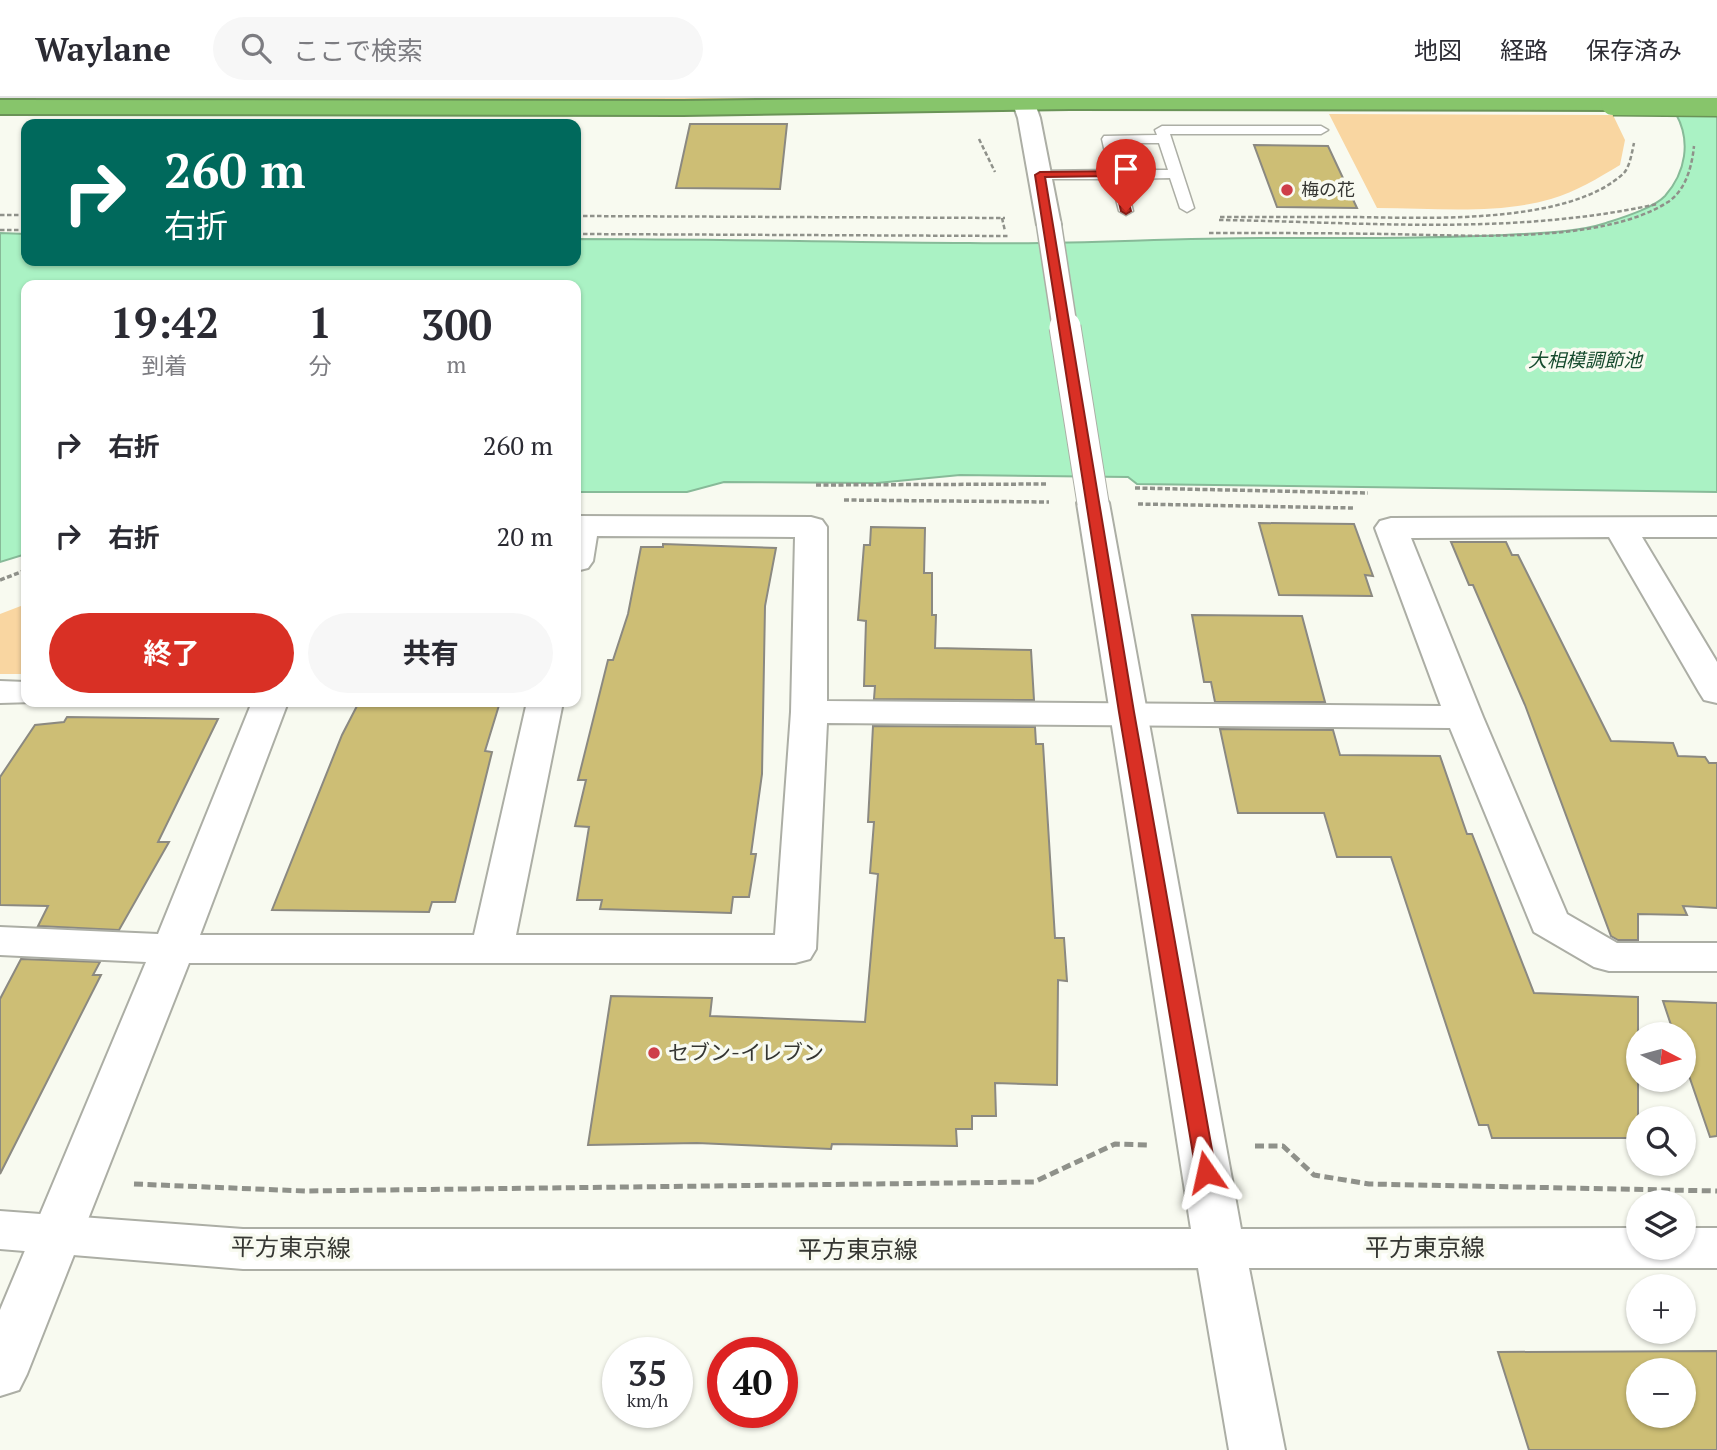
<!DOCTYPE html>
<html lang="ja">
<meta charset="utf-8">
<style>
:root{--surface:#fff;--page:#f7f7f7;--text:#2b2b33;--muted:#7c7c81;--line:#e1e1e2;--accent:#d93025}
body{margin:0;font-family:"PT Serif","Noto Sans JP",serif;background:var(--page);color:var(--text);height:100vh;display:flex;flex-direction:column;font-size:26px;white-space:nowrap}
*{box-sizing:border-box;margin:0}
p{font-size:23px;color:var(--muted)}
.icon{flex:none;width:38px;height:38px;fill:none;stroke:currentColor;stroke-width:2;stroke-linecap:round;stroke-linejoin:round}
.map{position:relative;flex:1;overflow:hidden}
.details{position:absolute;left:21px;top:182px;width:560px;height:427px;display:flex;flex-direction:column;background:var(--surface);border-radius:14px;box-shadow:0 2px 5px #0004}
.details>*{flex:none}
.top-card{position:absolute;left:21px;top:21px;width:560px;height:147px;border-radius:14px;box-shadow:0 2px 5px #0004;background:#00695c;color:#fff;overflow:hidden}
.needle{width:46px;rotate:96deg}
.tools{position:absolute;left:1626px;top:924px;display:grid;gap:14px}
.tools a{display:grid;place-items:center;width:70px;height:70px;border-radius:50%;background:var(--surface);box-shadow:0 2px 5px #0004;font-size:35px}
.speed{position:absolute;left:602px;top:1239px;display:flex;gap:14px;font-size:35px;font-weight:700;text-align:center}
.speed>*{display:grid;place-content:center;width:91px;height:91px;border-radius:50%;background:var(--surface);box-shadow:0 2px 5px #0004;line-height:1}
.speed small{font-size:18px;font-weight:400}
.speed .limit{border:10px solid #d22;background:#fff;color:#111}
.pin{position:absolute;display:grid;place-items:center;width:60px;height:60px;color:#fff;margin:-72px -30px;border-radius:50% 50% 50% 0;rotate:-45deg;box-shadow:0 0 7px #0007}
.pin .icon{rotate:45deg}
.me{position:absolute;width:77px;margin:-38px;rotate:349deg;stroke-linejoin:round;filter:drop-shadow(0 0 5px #0008)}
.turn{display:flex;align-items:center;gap:24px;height:147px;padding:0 28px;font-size:32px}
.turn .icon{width:91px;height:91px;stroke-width:2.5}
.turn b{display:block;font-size:49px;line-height:60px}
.eta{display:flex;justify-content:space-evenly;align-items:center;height:119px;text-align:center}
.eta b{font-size:42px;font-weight:700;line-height:49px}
.button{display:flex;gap:14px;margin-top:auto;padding:14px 28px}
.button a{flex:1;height:80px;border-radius:42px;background:var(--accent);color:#fff;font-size:28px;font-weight:700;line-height:80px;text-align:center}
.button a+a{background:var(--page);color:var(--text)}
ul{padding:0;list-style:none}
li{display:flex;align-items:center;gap:21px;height:91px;padding:0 28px}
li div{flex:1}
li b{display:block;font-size:26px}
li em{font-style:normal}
header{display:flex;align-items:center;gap:42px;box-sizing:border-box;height:98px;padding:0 35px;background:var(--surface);border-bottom:2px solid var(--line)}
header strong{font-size:33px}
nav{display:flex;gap:38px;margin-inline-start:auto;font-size:24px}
.search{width:490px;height:63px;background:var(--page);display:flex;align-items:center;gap:18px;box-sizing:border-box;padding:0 24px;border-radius:38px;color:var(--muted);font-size:26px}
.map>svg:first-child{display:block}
.green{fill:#f9d6a1}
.water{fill:#aaf2c4;stroke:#87ba98;stroke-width:2}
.building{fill:#cdbe75;stroke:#8b8981;stroke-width:2;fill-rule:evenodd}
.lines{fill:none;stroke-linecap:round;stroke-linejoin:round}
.lane-casing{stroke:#acaea5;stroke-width:3}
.street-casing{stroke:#acaea5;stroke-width:4}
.secondary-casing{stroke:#acaea5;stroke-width:4}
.highway-casing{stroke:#6a9357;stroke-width:4}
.path-far2{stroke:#8f918a;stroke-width:2.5;stroke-dasharray:4.5 2.5;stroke-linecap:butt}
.path-far1{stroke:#8f918a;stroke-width:3.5;stroke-dasharray:5 2.5;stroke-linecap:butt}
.path{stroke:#8f918a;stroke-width:5;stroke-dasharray:9 4.5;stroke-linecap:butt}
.lane{fill:#fff;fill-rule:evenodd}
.street{fill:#fff;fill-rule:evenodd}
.secondary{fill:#fff;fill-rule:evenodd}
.highway{fill:#87c56b;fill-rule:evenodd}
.secondary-bridge-far1-casing{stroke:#acaea5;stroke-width:27;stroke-linecap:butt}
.secondary-bridge-casing{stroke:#acaea5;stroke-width:33;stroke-linecap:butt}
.highway-bridge-casing{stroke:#6a9357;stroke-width:27;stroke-linecap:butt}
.path-bridge{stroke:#8f918a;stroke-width:2.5;stroke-dasharray:4.5 2.5;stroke-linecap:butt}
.secondary-bridge-far1{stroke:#fff;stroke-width:24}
.secondary-bridge{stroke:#fff;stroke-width:31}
.highway-bridge{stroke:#87c56b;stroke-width:24}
.route{fill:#d93025;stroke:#8d1f18;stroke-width:2}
.poi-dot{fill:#ce3e49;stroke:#f8faf0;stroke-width:2.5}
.labels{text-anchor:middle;stroke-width:7;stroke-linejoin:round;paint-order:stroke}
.far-poi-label{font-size:18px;fill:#353632;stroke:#f8faf0;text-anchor:start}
.far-water-label{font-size:19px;font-style:italic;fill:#164b2e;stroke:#f8faf0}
.poi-label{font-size:21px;fill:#353632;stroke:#f8faf0;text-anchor:start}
.near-street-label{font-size:24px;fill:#353632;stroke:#f8faf0}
</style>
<header>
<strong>Waylane</strong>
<div class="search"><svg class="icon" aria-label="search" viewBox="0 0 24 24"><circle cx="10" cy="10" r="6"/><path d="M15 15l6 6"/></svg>ここで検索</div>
<nav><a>地図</a><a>経路</a><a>保存済み</a></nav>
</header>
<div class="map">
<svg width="1717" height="1352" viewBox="0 0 1717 1352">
<rect width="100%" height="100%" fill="#f8faf0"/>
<path class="green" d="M 165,0 L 874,0 L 836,2 Z
M 1329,16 L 1613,17 L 1625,42 L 1620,67 C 1598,80 1576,94 1551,101 C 1496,117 1434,110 1377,110 Z
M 26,506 L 26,576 L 0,576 L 0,516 Z"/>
<path class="water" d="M 1717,0 L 1717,394 L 1137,386 L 1128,379 L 960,377 L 877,385 L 724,384 L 687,394 L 576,394 L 576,187 L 26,187 L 26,456 L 0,464 L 0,135 L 26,136 L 26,163 L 576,163 L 576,141 C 707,141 838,144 969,145 C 1066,147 1164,140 1261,140 C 1342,140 1424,141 1505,137 C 1537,135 1575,135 1606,125 C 1621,120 1654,110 1665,98 C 1686,74 1691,43 1676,16 Z"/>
<path class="building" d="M 690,26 L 787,26 L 780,91 L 676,90 Z
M 1254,47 L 1328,48 L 1357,110 L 1277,109 Z
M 1259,425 L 1354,426 L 1373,478 L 1365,477 L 1372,498 L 1279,497 Z
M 871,429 L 925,430 L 924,475 L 932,475 L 932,517 L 936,517 L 935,550 L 1031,552 L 1034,602 L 874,601 L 875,588 L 864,588 L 866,523 L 858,522 L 864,447 L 870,447 Z
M 1451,444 L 1506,444 L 1512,457 L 1518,457 L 1611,643 L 1673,645 L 1678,658 L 1705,659 L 1709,665 L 1717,665 L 1717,810 L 1683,808 L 1687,817 L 1638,816 L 1638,842 L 1618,842 L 1611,838 L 1525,607 L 1473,487 L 1469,487 Z
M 663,446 L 776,450 L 765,508 L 762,676 L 751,756 L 756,756 L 749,799 L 733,799 L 731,815 L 600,811 L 602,802 L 577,802 L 589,729 L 575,728 L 586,682 L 578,682 L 608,562 L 613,562 L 628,516 L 641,449 L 663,449 Z
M 1192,517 L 1302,518 L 1325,604 L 1215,604 L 1211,584 L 1204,584 Z
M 359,604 L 500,604 L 485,653 L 492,654 L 455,804 L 432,804 L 429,814 L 272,812 L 342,637 Z
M 67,619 L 218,621 L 158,744 L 169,744 L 119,832 L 38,828 L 48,808 L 0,807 L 0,679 L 35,627 L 64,624 Z
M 873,628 L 1035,629 L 1036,646 L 1043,646 L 1055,840 L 1064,840 L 1067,883 L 1058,882 L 1057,987 L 995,985 L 996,1018 L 972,1018 L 972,1031 L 956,1031 L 957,1048 L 832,1046 L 831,1051 L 697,1045 L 588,1047 L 611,898 L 712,900 L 710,918 L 865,924 L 878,776 L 870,775 L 874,724 L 868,724 Z
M 1220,631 L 1333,632 L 1340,657 L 1440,658 L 1467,736 L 1472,736 L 1534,895 L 1638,899 L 1638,1040 L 1492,1040 L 1488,1027 L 1479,1027 L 1391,759 L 1337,759 L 1324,715 L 1238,715 Z
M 21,861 L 100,864 L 93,877 L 101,877 L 0,1076 L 0,901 Z
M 1663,903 L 1717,905 L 1717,1038 L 1710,1039 L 1684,963 L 1684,936 L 1674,936 Z
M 1717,1253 L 1717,1352 L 1529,1352 L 1498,1254 ZM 1638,1272 L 1684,1272 L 1684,1318 L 1638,1318 Z"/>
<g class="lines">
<g class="lane-casing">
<path id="lane" d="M 1162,28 L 1321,28 L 1328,32 L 1321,36 L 1170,36 L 1194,110 L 1187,114 L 1180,110 L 1170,80 L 1125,81 L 1133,113 L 1126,117 L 1119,113 L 1111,81 L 1040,81 L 1033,77 L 1040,73 L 1109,72 L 1102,41 L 1104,38 L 1157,37 L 1155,32 ZM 1117,45 L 1159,45 L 1168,72 L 1123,72 Z"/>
</g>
<g class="street-casing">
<path id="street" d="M 576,418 L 811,419 L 822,422 L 827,429 L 827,603 L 1441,608 L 1375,430 L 1380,423 L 1391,420 L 1717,419 L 1717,439 L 1642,439 L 1717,564 L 1717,605 L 1704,602 L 1699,594 L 1609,439 L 1411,440 L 1483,619 L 1567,816 L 1617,845 L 1717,845 L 1717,873 L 1609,873 L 1594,869 L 1534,834 L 1450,630 L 827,625 L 816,851 L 810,861 L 795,865 L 189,865 L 27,1276 L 19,1292 L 0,1298 L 0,1212 L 146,864 L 0,857 L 0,829 L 158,836 L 252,604 L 288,604 L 200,837 L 474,837 L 527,604 L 563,604 L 516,837 L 775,837 L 791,614 L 795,439 L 597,438 L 593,463 L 588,470 L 576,473 Z
M 0,583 L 26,584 L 26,604 L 35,604 L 0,605 Z"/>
</g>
<g class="secondary-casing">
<path id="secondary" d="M 1011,0 L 1033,0 L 1040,20 L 1061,127 L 1058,132 L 1049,134 L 1040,132 L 1037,127 L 1018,20 Z
M 1093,395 L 1104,398 L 1109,405 L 1241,1131 L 1638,1130 L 1638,1150 L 1684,1150 L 1684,1130 L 1717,1130 L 1717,1170 L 1249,1170 L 1285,1352 L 1229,1352 L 1198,1170 L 243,1171 L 0,1151 L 0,1113 L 243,1131 L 1191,1131 L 1077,405 L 1082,398 Z"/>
</g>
<g class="highway-casing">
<path id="highway" d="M 905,0 L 1619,0 L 1624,5 L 1621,10 L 1613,12 L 1070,11 L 683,17 L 0,16 L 0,2 L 683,3 Z"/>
</g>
<path class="path-far2" d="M 979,41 L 995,74
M 0,117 L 26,117
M 576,118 L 1005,120
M 1220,119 C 1265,119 1309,119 1354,119 C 1427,120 1569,127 1624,75 C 1630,68 1632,54 1634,45
M 1219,122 C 1364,124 1514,138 1657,106
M 0,132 L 26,132
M 1209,135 C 1268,135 1326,135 1385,136 C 1463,137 1601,147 1668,104 C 1686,92 1692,68 1694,48
M 576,136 L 1008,138"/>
<path class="path-far1" d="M 816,387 L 1046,386
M 1135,390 L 1368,395
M 844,402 L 1049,404
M 1138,406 L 1353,410
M 0,482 L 26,472"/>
<path class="path" d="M 1255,1048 L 1283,1048 L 1314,1077 L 1369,1086 L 1717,1093
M 134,1086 L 305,1093 L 1034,1084 L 1115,1046 L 1149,1047"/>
<use href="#lane" class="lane"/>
<use href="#street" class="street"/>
<use href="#secondary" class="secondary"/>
<use href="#highway" class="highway"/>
<g class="secondary-bridge-far1-casing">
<path id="secondary-bridge-far1" d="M 1049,127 L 1065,231"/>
</g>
<g class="secondary-bridge-casing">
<path id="secondary-bridge" d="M 1065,229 L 1093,405"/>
</g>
<g class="highway-bridge-casing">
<path id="highway-bridge" d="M 1613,5 L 1717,6"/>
</g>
<path class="path-bridge" d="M 1002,120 L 1005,133"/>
<use href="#secondary-bridge-far1" class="secondary-bridge-far1"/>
<use href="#secondary-bridge" class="secondary-bridge"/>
<use href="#highway-bridge" class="highway-bridge"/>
</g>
<path class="route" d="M 1120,73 L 1131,113 L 1126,116 L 1121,113 L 1113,78 L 1045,79 L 1134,614 L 1216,1074 L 1213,1079 L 1206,1081 L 1199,1079 L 1196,1074 L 1119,614 L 1035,77 L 1040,74 Z"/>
<g class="poi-dot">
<circle cx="1287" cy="92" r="7"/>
<circle cx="654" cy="955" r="7"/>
</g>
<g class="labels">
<g class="far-poi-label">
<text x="1301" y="98">梅の花</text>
</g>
<g class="far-water-label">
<text x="1585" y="269">大相模調節池</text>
</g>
<g class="poi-label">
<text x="668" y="962">セブン-イレブン</text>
</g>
<g class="near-street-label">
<text transform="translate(291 1150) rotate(1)" y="8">平方東京線</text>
<text x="1425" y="1158">平方東京線</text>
<text x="858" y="1160">平方東京線</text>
</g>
</g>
</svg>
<div class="tools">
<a><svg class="needle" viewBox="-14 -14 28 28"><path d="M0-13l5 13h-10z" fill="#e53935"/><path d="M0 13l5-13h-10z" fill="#7c7c81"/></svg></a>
<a><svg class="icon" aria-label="search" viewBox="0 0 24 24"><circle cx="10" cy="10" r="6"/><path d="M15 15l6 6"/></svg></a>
<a><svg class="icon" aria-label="layers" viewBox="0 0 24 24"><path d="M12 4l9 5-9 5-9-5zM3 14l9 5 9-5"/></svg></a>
<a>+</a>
<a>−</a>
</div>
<div class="speed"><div>35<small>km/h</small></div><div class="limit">40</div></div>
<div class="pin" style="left:1126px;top:113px;background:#d93025"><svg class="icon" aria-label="arrive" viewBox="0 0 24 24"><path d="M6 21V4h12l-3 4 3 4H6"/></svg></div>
<svg class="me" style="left:1206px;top:1074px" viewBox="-20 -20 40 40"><path d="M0-17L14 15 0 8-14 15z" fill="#d93025" stroke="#fff" stroke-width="4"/></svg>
<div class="top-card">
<div class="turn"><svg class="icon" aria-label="right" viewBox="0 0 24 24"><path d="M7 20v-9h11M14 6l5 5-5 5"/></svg><div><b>260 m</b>右折</div></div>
</div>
<section class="details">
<div class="eta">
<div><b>19:42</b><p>到着</p></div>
<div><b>1</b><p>分</p></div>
<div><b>300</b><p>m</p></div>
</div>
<ul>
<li><svg class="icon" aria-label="right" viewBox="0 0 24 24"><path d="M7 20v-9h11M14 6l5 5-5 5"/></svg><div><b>右折</b></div><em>260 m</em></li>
<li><svg class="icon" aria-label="right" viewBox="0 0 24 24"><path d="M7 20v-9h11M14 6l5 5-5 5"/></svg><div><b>右折</b></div><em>20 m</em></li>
</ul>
<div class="button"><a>終了</a><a>共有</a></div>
</section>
</div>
